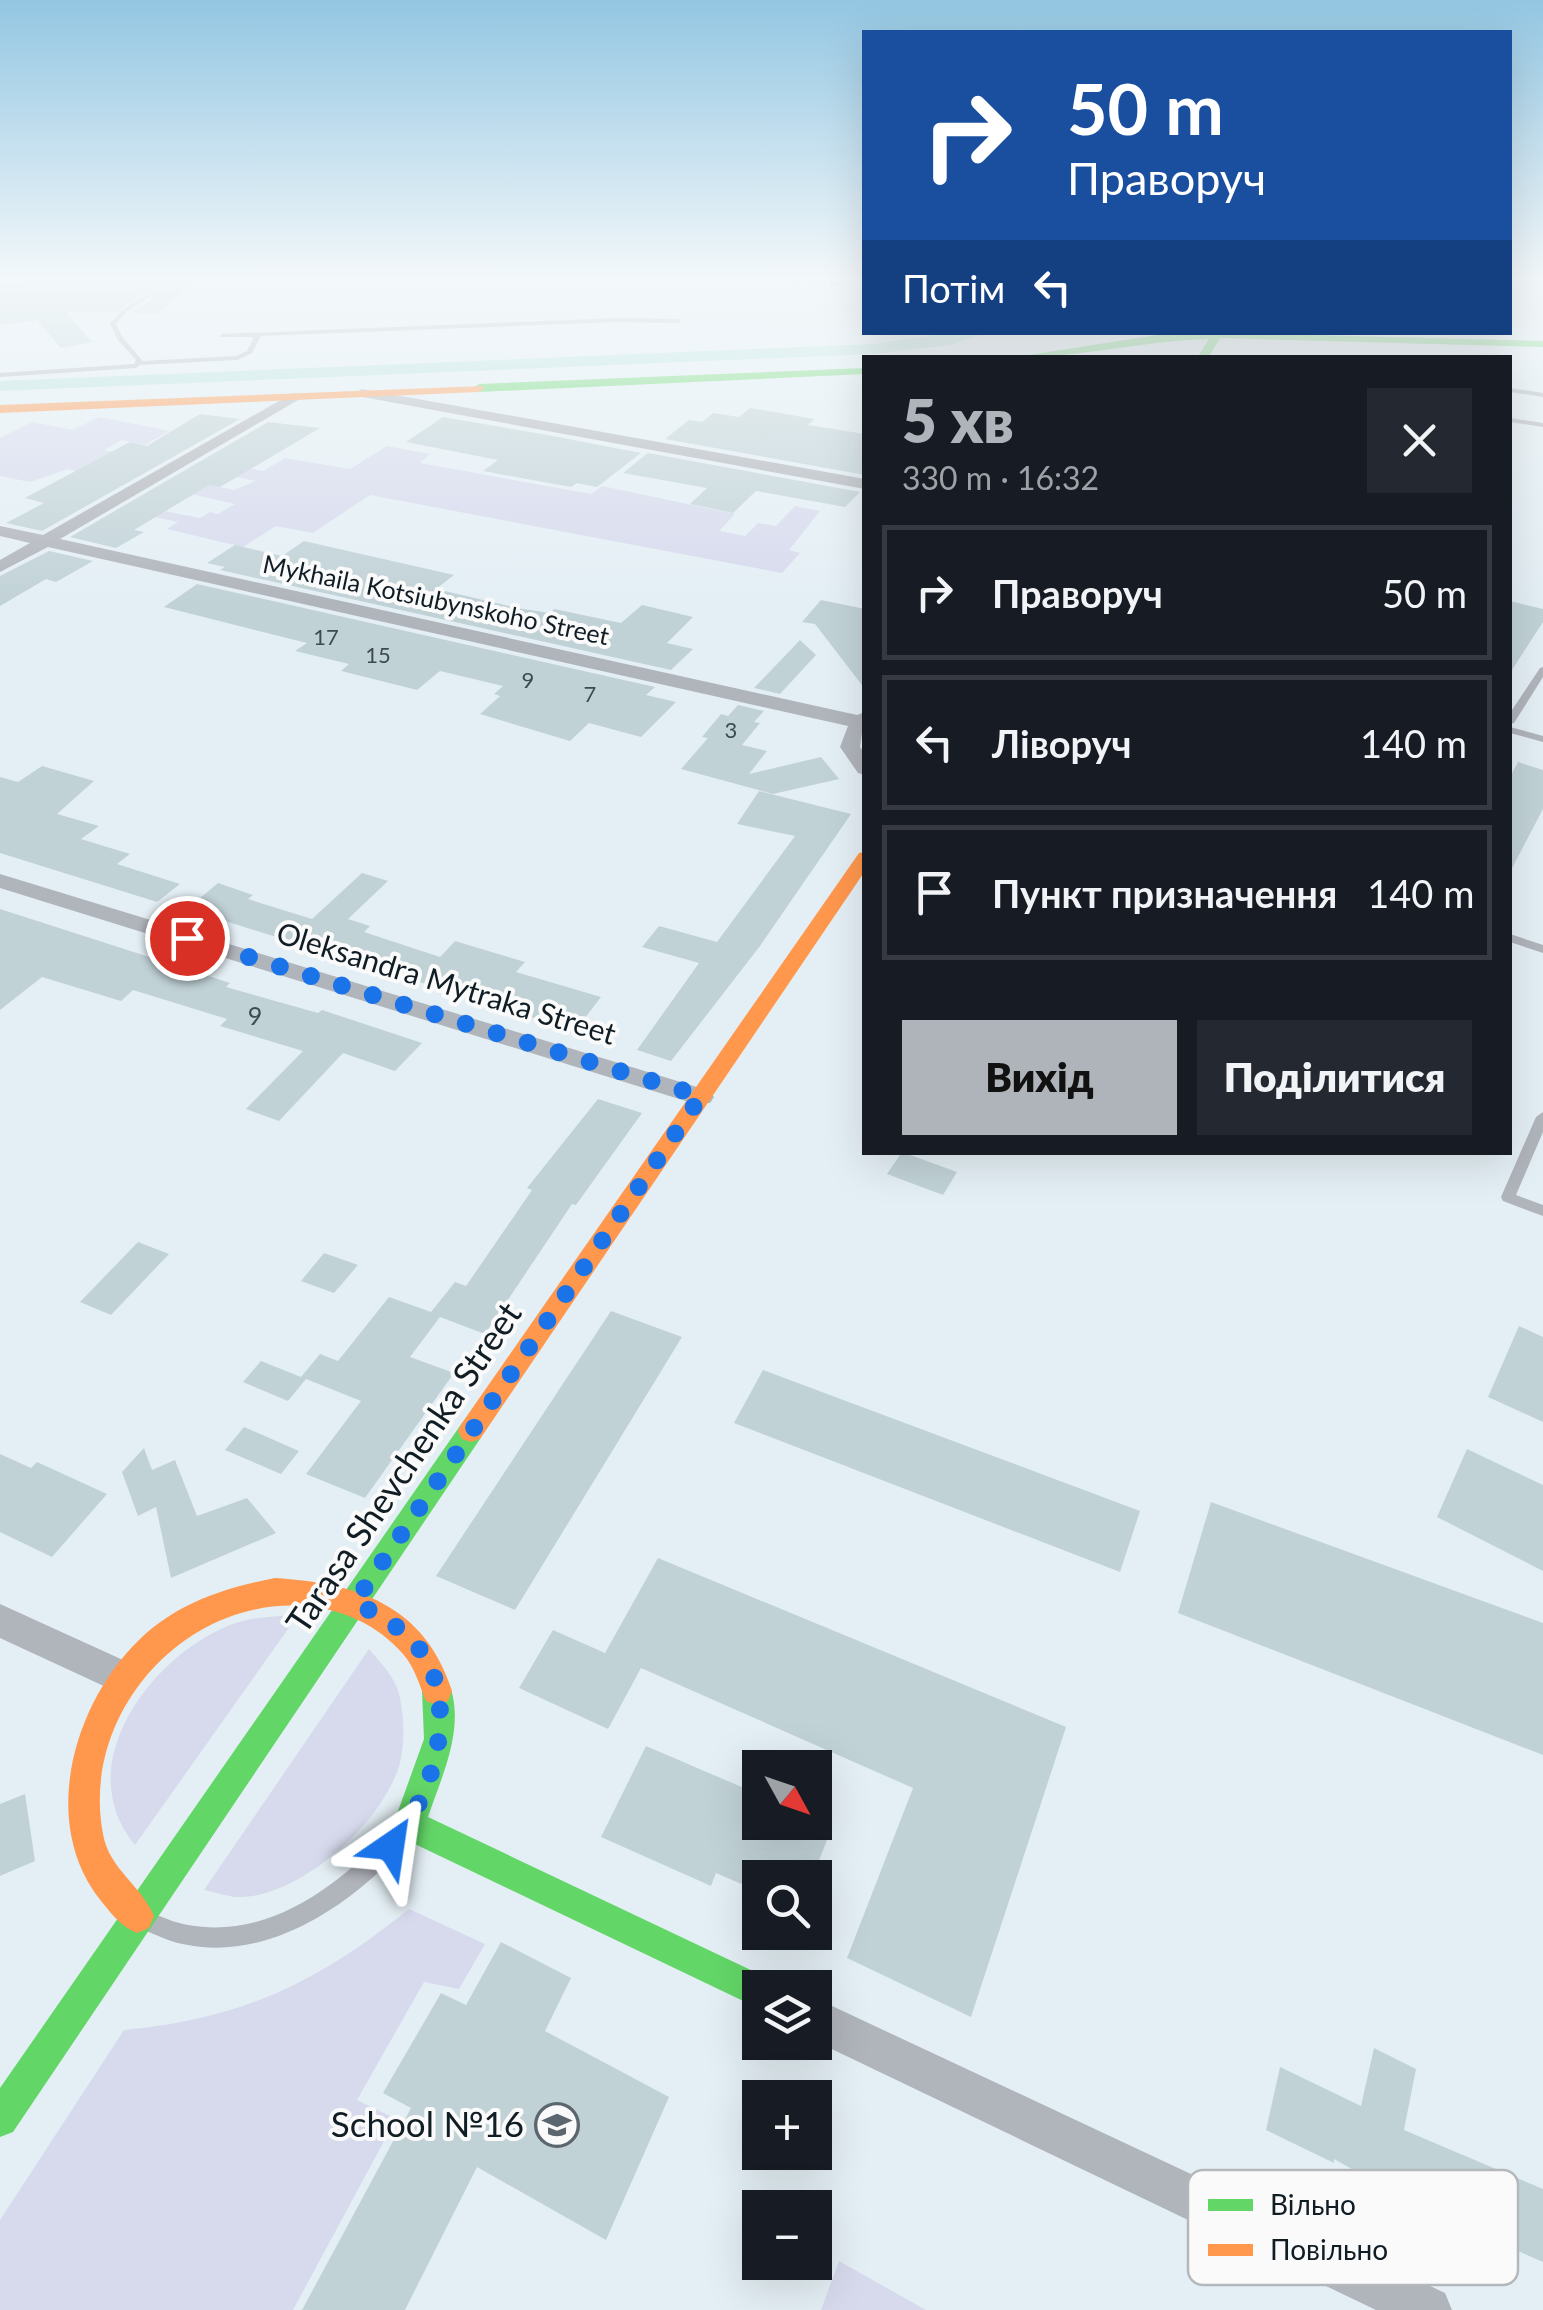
<!DOCTYPE html>
<html lang="uk">
<meta charset="utf-8">
<style>
:root{--surface:#171b24;--page:#242831;--text:#f1f3f6;--muted:#9ea1a6;--line:#363941;--accent:#aeb4b9}
body{margin:0;font-family:Lato,sans-serif;background:var(--page);color:var(--text);height:100vh;display:flex;flex-direction:column;font-size:38px;white-space:nowrap}
*{box-sizing:border-box;margin:0}
p{font-size:32px;color:var(--muted)}
.icon{flex:none;width:55px;height:55px;fill:none;stroke:currentColor;stroke-width:2;stroke-linecap:round;stroke-linejoin:round}
.map{position:relative;flex:1;overflow:hidden}
.sheet{position:absolute;left:862px;top:355px;width:650px;height:800px;display:flex;flex-direction:column;background:var(--surface);border-radius:0px;box-shadow:0 10px 40px #0002}
.sheet>*{flex:none}
.guide{position:absolute;left:862px;top:30px;width:650px;height:305px;border-radius:0px;box-shadow:0 10px 40px #0002;background:#1a4fa0;color:#fff;overflow:hidden}
.needle{width:65px;rotate:130deg}
.tools{position:absolute;left:742px;top:1750px;display:grid;gap:20px}
.tools a{display:grid;place-items:center;width:90px;height:90px;border-radius:0px;background:var(--surface);box-shadow:0 10px 40px #0002;font-size:50px}
.pin{position:absolute;display:grid;place-items:center;width:85px;height:85px;color:#fff;margin:-42px;border:5px solid #fff;border-radius:50%;box-shadow:0 2px 10px #0007}
.me{position:absolute;width:110px;margin:-55px;rotate:32deg;stroke-linejoin:round;filter:drop-shadow(0 0 8px #0008)}
.turn{display:flex;align-items:center;gap:35px;height:210px;padding:0 40px;font-size:45px}
.turn .icon{width:130px;height:130px;stroke-width:2.5}
.turn b{display:block;font-size:70px;line-height:85px}
.then{display:flex;align-items:center;height:95px;padding:0 40px;background:#0003;gap:20px;font-size:38px}
.round{display:grid;place-items:center;flex:none;width:105px;height:105px;border-radius:0px;background:var(--page)}
.head{display:flex;align-items:center;justify-content:space-between;height:170px;padding:0 40px}
h1{font-size:60px;font-weight:800;line-height:75px;color:var(--accent)}
.action{display:flex;gap:20px;margin-top:auto;padding:20px 40px}
.action a{flex:1;height:115px;border-radius:0px;background:var(--accent);color:#111;font-size:40px;font-weight:800;line-height:115px;text-align:center}
.action a+a{background:var(--page);color:var(--text)}
ul{padding:0;list-style:none}
li{display:flex;align-items:center;gap:30px;height:135px;margin:0 20px 15px;padding:0 20px;border:5px solid var(--line);border-radius:0px}
li div{flex:1}
li b{display:block;font-size:38px}
li em{font-style:normal}
.map>svg:first-child{display:block}
.green{fill:#d7daed}
.lines{fill:none;stroke-linecap:round;stroke-linejoin:round}
.canal{fill:#b3e0da;fill-rule:evenodd}
.building{fill:#c1d2d7}
.lane{fill:#b0b4bb;fill-rule:evenodd}
.street{fill:#b0b4bb;fill-rule:evenodd}
.fast{fill:#63d668;fill-rule:evenodd}
.slow{fill:#ff974d;fill-rule:evenodd}
.rail{stroke:#a5acb2;stroke-width:4;stroke-dasharray:9 9;stroke-linecap:butt}
.route{stroke:#1a73e8;stroke-width:18;stroke-dasharray:0 32.4}
.labels{text-anchor:middle;stroke-width:8;stroke-linejoin:round;paint-order:stroke}
.far-number-label{font-size:22px;fill:#3d4a52}
.far-street-label{font-size:25px;fill:#111d25;stroke:#fafafa}
.number-label{font-size:25px;fill:#3d4a52}
.street-label{font-size:30px;fill:#111d25;stroke:#fafafa}
.near-street-label{font-size:35px;fill:#111d25;stroke:#fafafa}
.near-poi-label{font-size:35px;fill:#111d25;stroke:#fafafa;text-anchor:end}
.key{fill:#fafafa;stroke:#b4b8ba;stroke-width:2.5}
.key-label{font-size:28px;fill:#111d25}
</style>
<div class="map">
<svg width="1543" height="2310" viewBox="0 0 1543 2310">
<rect width="100%" height="100%" fill="#e4eff5"/>
<path class="green" d="M 99,417 L 170,431 L 145,445 L 122,440 L 104,450 L 156,462 L 88,474 L 68,469 L 30,482 L 0,476 L 0,438 L 32,422 L 73,430 Z
M 387,446 L 430,454 L 420,463 L 591,494 L 602,486 L 735,514 L 719,531 L 745,536 L 758,523 L 776,526 L 795,506 L 820,511 L 789,550 L 800,553 L 782,573 L 370,495 L 313,533 L 276,526 L 243,547 L 167,529 L 178,522 L 155,517 L 165,511 L 200,518 L 210,512 L 218,514 L 235,504 L 160,487 L 206,484 L 234,490 L 256,481 L 194,468 L 208,460 L 263,471 L 285,458 L 350,469 Z
M 298,1615 L 135,1845 C 69,1766 150,1657 230,1625 C 251,1617 275,1616 298,1615 Z
M 369,1649 C 380,1662 395,1677 399,1694 C 404,1714 405,1742 400,1763 C 384,1821 303,1895 242,1897 C 230,1898 216,1892 204,1890 Z
M 409,1909 L 485,1944 L 459,1989 L 424,1982 L 357,2100 L 396,2119 L 293,2310 L 0,2310 L 0,2220 L 124,2030 C 242,2019 317,1983 409,1909 Z
M 839,2261 L 926,2310 L 821,2310 Z"/>
<g class="lines">
<path class="canal" d="M 960,332 L 989,332 L 950,345 L 873,354 L 0,391 L 0,381 L 873,344 Z"/>
</g>
<path class="building" d="M 34,280 L 195,280 L 158,314 L 131,313 L 153,299 L 150,289 L 115,313 L 65,311 L 92,342 L 61,348 L 37,320 L 0,325 L 0,285 Z
M 750,408 L 815,419 L 808,425 L 865,434 L 865,475 L 665,439 L 689,420 L 702,422 L 713,413 L 739,417 Z
M 200,414 L 240,419 L 42,531 L 6,523 L 44,503 L 25,498 L 130,442 L 147,446 Z
M 443,417 L 542,434 L 641,453 L 597,487 L 577,483 L 571,487 L 483,471 L 498,460 L 406,442 Z
M 268,422 L 320,428 L 220,487 L 209,485 L 134,530 L 144,532 L 116,548 L 70,537 Z
M 648,453 L 860,492 L 845,507 L 756,491 L 733,513 L 690,504 L 707,488 L 623,473 Z
M 304,541 L 454,575 L 436,589 L 517,608 L 550,613 L 554,609 L 621,623 L 642,605 L 693,617 L 667,643 L 693,649 L 671,670 L 220,570 L 225,567 L 207,563 L 235,545 L 282,556 Z
M 49,551 L 93,561 L 56,582 L 46,579 L 0,606 L 0,576 Z
M 197,584 L 655,687 L 646,695 L 676,702 L 641,737 L 589,723 L 570,741 L 480,714 L 500,696 L 494,694 L 503,686 L 440,671 L 417,690 L 341,671 L 349,664 L 295,651 L 307,643 L 164,607 Z
M 821,600 L 865,609 L 865,689 L 815,624 L 802,622 Z
M 1510,601 L 1543,609 L 1543,622 L 1510,673 Z
M 800,640 L 816,655 L 780,694 L 754,688 Z
M 738,705 L 764,711 L 754,722 L 760,723 L 742,745 L 767,751 L 749,774 L 821,757 L 839,779 L 773,794 L 681,769 L 708,738 L 702,737 L 721,714 L 728,716 Z
M 1518,762 L 1543,770 L 1543,809 L 1510,872 L 1510,777 Z
M 42,766 L 94,781 L 57,814 L 99,826 L 81,839 L 130,854 L 117,864 L 180,884 L 157,902 L 0,853 L 0,777 L 18,782 Z
M 759,791 L 851,814 L 760,946 L 671,1061 L 637,1050 L 699,963 L 642,947 L 659,926 L 717,942 L 795,836 L 737,824 Z
M 362,873 L 388,881 L 348,919 L 370,926 L 364,932 L 440,957 L 455,941 L 525,962 L 516,972 L 601,997 L 575,1031 L 187,909 L 218,883 L 253,895 L 248,899 L 312,919 Z
M 0,909 L 230,983 L 226,987 L 318,1013 L 322,1010 L 422,1043 L 395,1071 L 343,1053 L 279,1121 L 246,1109 L 303,1051 L 220,1026 L 227,1019 L 133,990 L 121,1001 L 42,977 L 0,1010 Z
M 598,1099 L 642,1113 L 576,1205 L 572,1204 L 485,1334 L 440,1317 L 410,1357 L 454,1373 L 365,1498 L 306,1474 L 361,1401 L 306,1379 L 288,1401 L 243,1382 L 261,1361 L 301,1377 L 320,1354 L 338,1361 L 389,1297 L 431,1312 L 455,1282 L 466,1286 L 532,1190 L 527,1188 Z
M 902,1152 L 957,1172 L 943,1195 L 887,1174 Z
M 138,1242 L 169,1254 L 111,1315 L 80,1302 Z
M 324,1253 L 358,1265 L 334,1293 L 301,1281 Z
M 611,1311 L 682,1337 L 515,1610 L 436,1576 Z
M 1519,1326 L 1543,1337 L 1543,1422 L 1488,1397 Z
M 763,1370 L 1140,1511 L 1120,1572 L 734,1423 Z
M 244,1427 L 299,1451 L 281,1474 L 225,1450 Z
M 144,1448 L 152,1470 L 175,1460 L 197,1516 L 247,1498 L 276,1533 L 171,1578 L 156,1507 L 138,1516 L 122,1472 Z
M 1467,1449 L 1543,1485 L 1543,1571 L 1437,1517 Z
M 0,1454 L 31,1468 L 37,1462 L 107,1494 L 52,1557 L 0,1532 Z
M 1211,1502 L 1543,1623 L 1543,1755 L 1178,1613 Z
M 658,1558 L 1066,1727 L 971,2017 L 847,1958 L 913,1788 L 641,1668 L 608,1729 L 519,1688 L 553,1630 L 605,1653 Z
M 646,1746 L 751,1791 L 749,1795 L 760,1800 L 760,1822 L 814,1822 L 831,1830 L 812,1878 L 760,1878 L 760,1892 L 716,1873 L 711,1886 L 601,1837 Z
M 25,1794 L 35,1861 L 0,1876 L 0,1804 Z
M 501,1942 L 571,1978 L 545,2031 L 669,2097 L 606,2240 L 477,2167 L 405,2310 L 302,2310 L 411,2108 L 383,2093 L 441,1993 L 466,2005 Z
M 1374,2048 L 1416,2069 L 1404,2130 L 1543,2189 L 1543,2262 L 1429,2212 L 1334,2159 L 1334,2163 L 1266,2130 L 1280,2067 L 1361,2106 Z"/>
<g class="lines">
<path class="lane" d="M 149,293 L 151,296 L 126,312 L 116,324 L 123,338 L 143,361 L 236,356 L 247,351 L 254,337 L 220,337 L 222,334 L 617,318 L 678,319 L 681,321 L 678,323 L 617,322 L 261,336 L 252,353 L 237,360 L 140,365 L 136,368 L 0,377 L 0,373 L 134,364 L 136,360 L 118,340 L 110,324 L 122,310 Z
M 1510,388 L 1543,393 L 1543,397 L 1510,392 Z
M 1510,418 L 1543,423 L 1543,427 L 1510,422 Z
M 1543,667 L 1543,677 L 1514,723 L 1510,724 L 1510,713 L 1540,668 Z
M 1510,727 L 1543,736 L 1543,742 L 1510,733 Z
M 1510,934 L 1543,945 L 1543,953 L 1510,942 Z
M 1543,1112 L 1543,1132 L 1516,1195 L 1543,1205 L 1543,1216 L 1503,1201 L 1501,1197 L 1536,1117 Z
M 402,1823 L 409,1826 L 412,1833 C 404,1851 385,1866 371,1879 C 322,1922 255,1958 188,1945 C 173,1943 158,1936 144,1930 L 141,1923 L 144,1916 L 151,1913 C 163,1917 175,1923 188,1925 C 272,1940 341,1883 395,1826 Z"/>
<path class="street" d="M 362,389 L 865,479 L 865,489 L 357,396 L 355,393 Z
M 293,393 L 305,396 L 60,539 L 857,715 L 865,712 L 860,747 L 865,754 L 865,775 L 858,773 L 840,747 L 848,726 L 48,547 L 0,572 L 0,560 L 30,543 L 0,536 L 0,526 L 43,535 Z
M 0,874 L 710,1091 L 714,1097 L 710,1103 L 692,1103 L 0,888 Z
M 0,1604 L 134,1665 L 139,1677 L 134,1689 L 121,1694 L 0,1638 Z
M 815,1998 L 1445,2293 L 1452,2310 L 1376,2310 L 815,2041 Z"/>
<path class="fast" d="M 1196,332 L 1543,341 L 1543,347 L 1220,338 L 1208,358 L 1197,358 L 1209,339 C 1142,341 1076,358 1009,358 L 1164,334 Z
M 865,368 L 865,374 L 479,392 L 473,388 L 479,384 Z
M 471,1420 L 480,1423 L 484,1431 L 480,1439 L 13,2132 L 0,2137 L 0,2088 L 462,1423 Z
M 437,1677 L 448,1681 C 467,1726 442,1775 428,1817 L 772,1980 L 775,1988 L 760,1988 L 760,2009 L 398,1836 L 393,1825 L 424,1739 L 422,1691 L 426,1681 Z"/>
<path class="slow" d="M 483,386 L 483,390 L 479,392 L 0,413 L 0,405 Z
M 865,852 L 865,871 L 480,1439 L 471,1442 L 462,1439 L 458,1431 L 462,1423 L 859,853 Z
M 275,1578 C 357,1583 425,1605 452,1691 L 448,1701 L 437,1705 L 426,1701 C 419,1684 415,1668 403,1654 C 378,1625 341,1608 303,1606 C 184,1598 80,1714 103,1834 C 109,1869 141,1885 154,1916 L 149,1928 L 137,1933 C 120,1926 109,1911 98,1897 C 40,1820 74,1703 139,1640 C 177,1603 224,1588 275,1578 Z"/>
<path class="rail" d="M 776,280 L 846,285"/>
</g>
<linearGradient id="sky" x2="0" y2="1"><stop stop-color="#93c6e2"/><stop offset="0.46" stop-color="#f3f8fa"/><stop offset="1" stop-color="#f3f8fa" stop-opacity="0"/></linearGradient>
<rect width="1543" height="603" fill="url(#sky)"/>
<g class="lines">
<path class="route" d="M 187,938 L 701,1096 L 355,1602 C 377,1615 401,1626 417,1646 C 463,1701 433,1798 391,1846"/>
</g>
<defs>
<g id="school-ring" transform="scale(2.25)"><circle r="9.5" fill="#fafafa" stroke="#5b666e" stroke-width="1.5"/><path d="M0-5L7-2L0 1L-7-2ZM-4 1L0 2.5L4 1V4Q0 6-4 4Z" fill="#5b666e"/></g>
</defs>
<g fill-rule="evenodd">
<use href="#school-ring" x="557" y="2125"/>
</g>
<g class="labels">
<g class="far-number-label">
<text x="326" y="645">17</text>
<text x="378" y="663">15</text>
<text x="528" y="688">9</text>
<text x="590" y="702">7</text>
<text x="731" y="738">3</text>
</g>
<g class="far-street-label">
<text transform="translate(436 600) rotate(12)" y="9">Mykhaila Kotsiubynskoho Street</text>
</g>
<g class="number-label">
<text x="255" y="1025">9</text>
</g>
<g class="street-label">
<text transform="translate(446 984) rotate(17)" y="10">Oleksandra Mytraka Street</text>
</g>
<g class="near-street-label">
<text transform="translate(404 1468) rotate(-56)" y="12">Tarasa Shevchenka Street</text>
</g>
<g class="near-poi-label">
<text x="524" y="2137">School №16</text>
</g>
</g>
<rect x="1188" y="2170" width="330" height="115" rx="15" class="key"/>
<rect x="1208" y="2199" width="45" height="12" fill="#63d668"/>
<rect x="1208" y="2244" width="45" height="12" fill="#ff974d"/>
<g class="key-label">
<text x="1270" y="2215">Вільно</text>
<text x="1270" y="2260">Повільно</text>
</g>
</svg>
<div class="tools">
<a><svg class="needle" viewBox="-14 -14 28 28"><path d="M0-13l5 13h-10z" fill="#e53935"/><path d="M0 13l5-13h-10z" fill="#9ea1a6"/></svg></a>
<a><svg class="icon" aria-label="search" viewBox="0 0 24 24"><circle cx="10" cy="10" r="6"/><path d="M15 15l6 6"/></svg></a>
<a><svg class="icon" aria-label="layers" viewBox="0 0 24 24"><path d="M12 4l9 5-9 5-9-5zM3 14l9 5 9-5"/></svg></a>
<a>+</a>
<a>−</a>
</div>
<div class="pin" style="left:187px;top:938px;background:#d93025"><svg class="icon" aria-label="arrive" viewBox="0 0 24 24"><path d="M6 21V4h12l-3 4 3 4H6"/></svg></div>
<svg class="me" style="left:391px;top:1846px" viewBox="-20 -20 40 40"><path d="M0-17L14 15 0 8-14 15z" fill="#1a73e8" stroke="#fff" stroke-width="4"/></svg>
<div class="guide">
<div class="turn"><svg class="icon" aria-label="right" viewBox="0 0 24 24"><path d="M7 20v-9h11M14 6l5 5-5 5"/></svg><div><b>50 m</b>Праворуч</div></div>
<div class="then">Потім<svg class="icon" aria-label="left" viewBox="0 0 24 24"><path d="M17 20v-9H6M10 6l-5 5 5 5"/></svg></div>
</div>
<section class="sheet">
<div class="head"><div><h1>5 хв</h1><p>330 m · 16:32</p></div><a class="round"><svg class="icon" aria-label="close" viewBox="0 0 24 24"><path d="M6 6l12 12M18 6L6 18"/></svg></a></div>
<ul>
<li><svg class="icon" aria-label="right" viewBox="0 0 24 24"><path d="M7 20v-9h11M14 6l5 5-5 5"/></svg><div><b>Праворуч</b></div><em>50 m</em></li>
<li><svg class="icon" aria-label="left" viewBox="0 0 24 24"><path d="M17 20v-9H6M10 6l-5 5 5 5"/></svg><div><b>Ліворуч</b></div><em>140 m</em></li>
<li><svg class="icon" aria-label="arrive" viewBox="0 0 24 24"><path d="M6 21V4h12l-3 4 3 4H6"/></svg><div><b>Пункт призначення</b></div><em>140 m</em></li>
</ul>
<div class="action"><a>Вихід</a><a>Поділитися</a></div>
</section>
</div>
